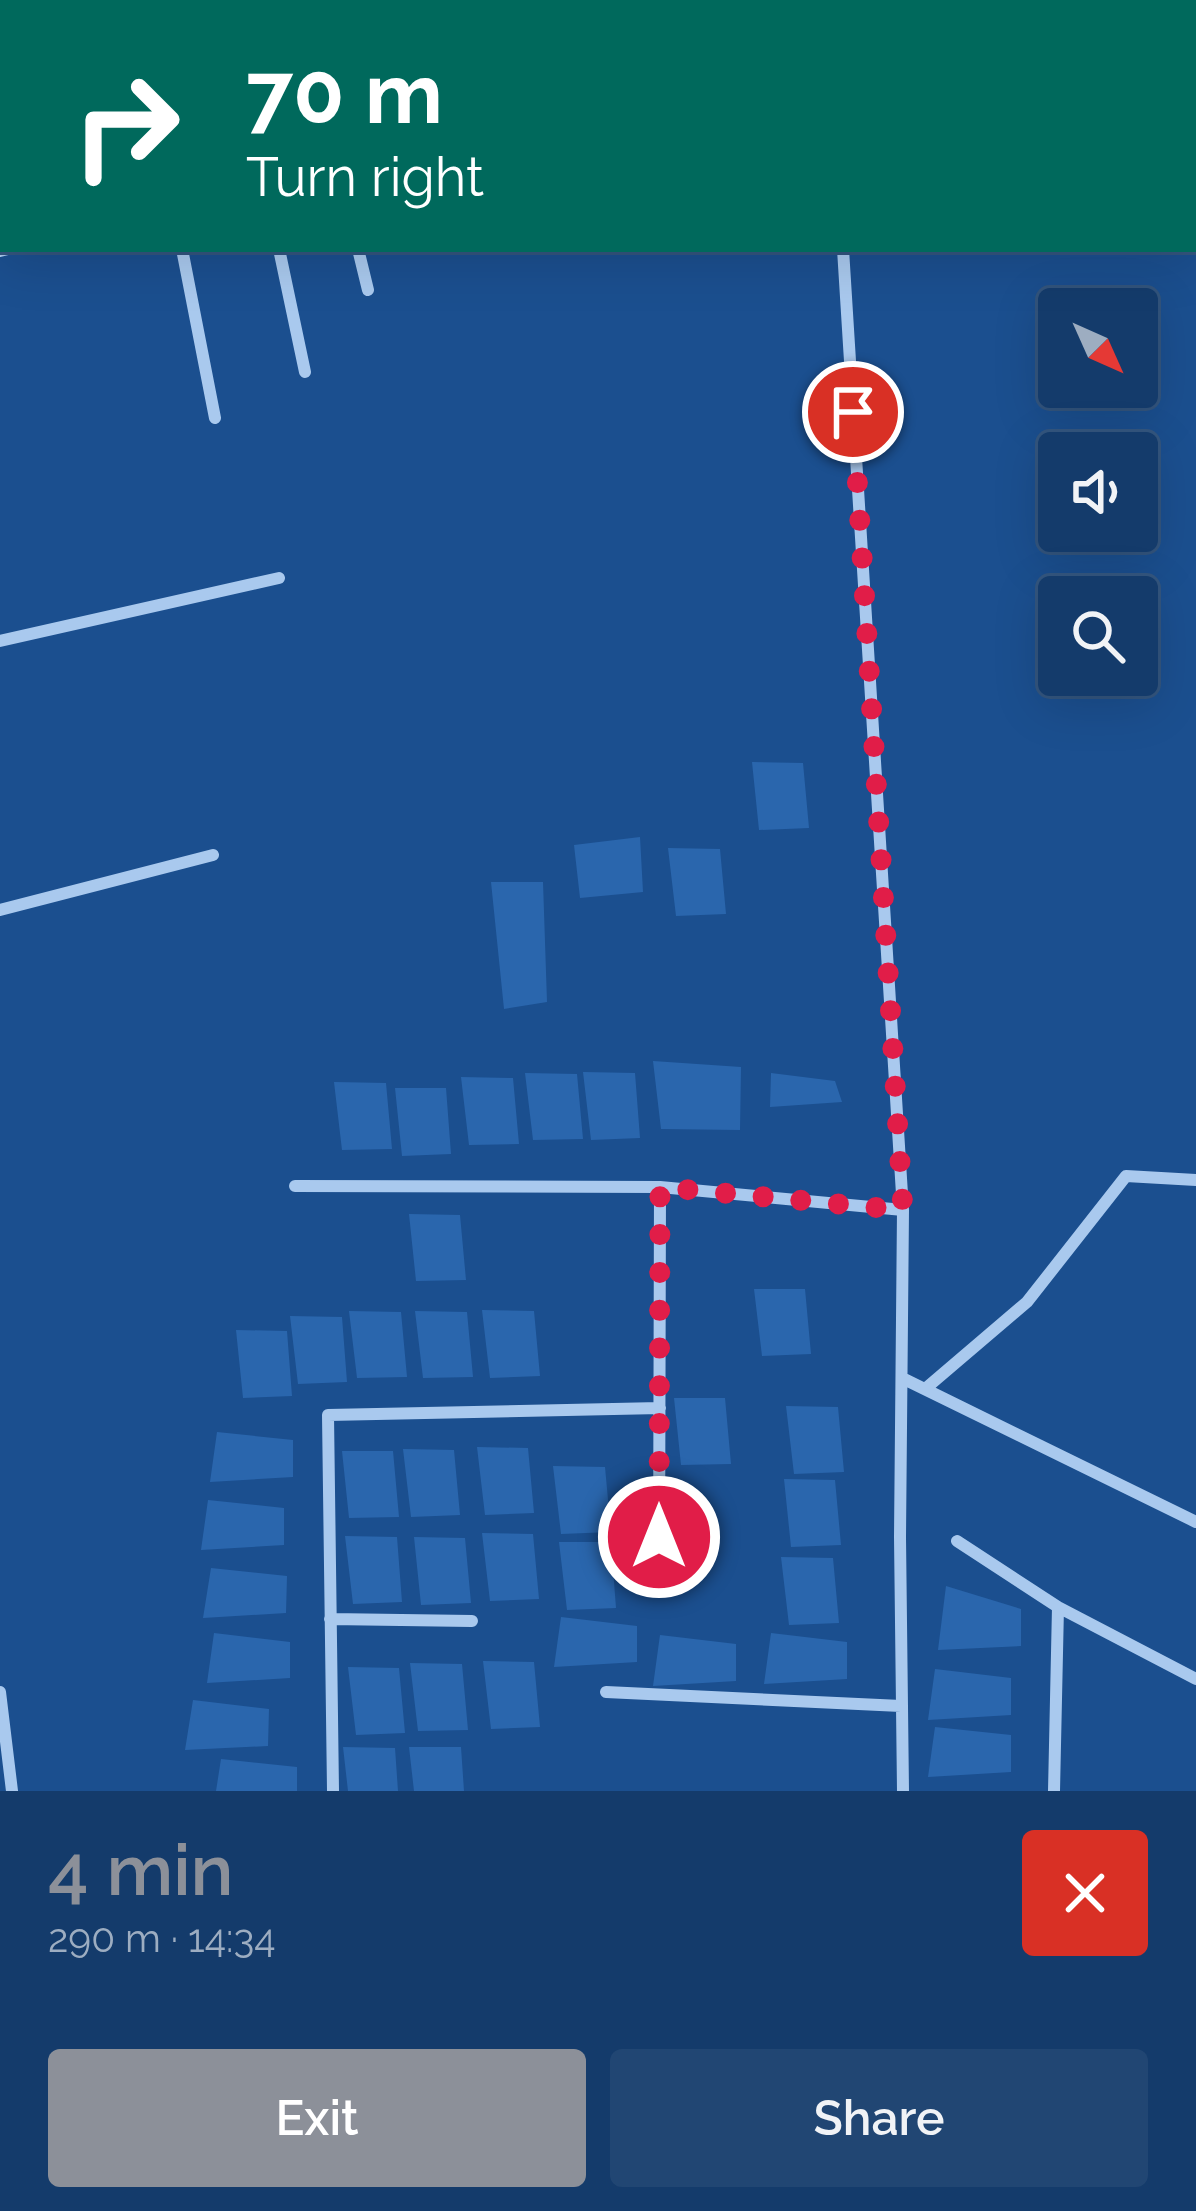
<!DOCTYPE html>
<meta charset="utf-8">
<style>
:root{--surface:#143b6b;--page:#214673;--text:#f1f3f6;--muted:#9dadc1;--line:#33557e;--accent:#8c9099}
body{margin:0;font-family:Raleway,sans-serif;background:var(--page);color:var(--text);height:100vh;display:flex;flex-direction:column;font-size:45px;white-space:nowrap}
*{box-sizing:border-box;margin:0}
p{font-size:39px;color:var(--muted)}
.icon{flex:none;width:66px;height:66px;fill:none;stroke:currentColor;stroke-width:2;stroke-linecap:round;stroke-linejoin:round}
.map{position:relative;height:1791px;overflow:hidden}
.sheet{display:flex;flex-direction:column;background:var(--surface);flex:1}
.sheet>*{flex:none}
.banner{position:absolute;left:0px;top:0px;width:1197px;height:252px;box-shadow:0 12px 48px #0002,0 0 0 3px var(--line);background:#00695c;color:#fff;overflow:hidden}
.needle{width:78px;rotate:135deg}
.fabs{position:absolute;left:1038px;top:288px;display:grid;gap:24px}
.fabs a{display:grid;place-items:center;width:120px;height:120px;border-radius:12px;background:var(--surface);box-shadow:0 12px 48px #0002,0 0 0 3px var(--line);font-size:60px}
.pin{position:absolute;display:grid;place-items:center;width:102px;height:102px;color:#fff;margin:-51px;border:6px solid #fff;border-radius:50%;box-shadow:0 3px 12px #0007}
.me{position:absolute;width:132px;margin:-66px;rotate:0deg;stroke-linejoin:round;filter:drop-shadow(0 0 9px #0008)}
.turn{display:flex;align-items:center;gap:42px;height:252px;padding:0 48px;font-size:54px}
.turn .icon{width:156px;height:156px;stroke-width:2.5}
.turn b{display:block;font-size:84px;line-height:102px}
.round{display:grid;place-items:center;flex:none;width:126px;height:126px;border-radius:12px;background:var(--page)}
.overview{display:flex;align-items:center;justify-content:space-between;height:204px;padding:0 48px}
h1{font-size:72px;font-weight:600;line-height:90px;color:var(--accent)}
.cta{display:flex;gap:24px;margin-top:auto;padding:24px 48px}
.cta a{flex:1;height:138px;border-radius:12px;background:var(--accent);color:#fff;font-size:48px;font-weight:600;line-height:138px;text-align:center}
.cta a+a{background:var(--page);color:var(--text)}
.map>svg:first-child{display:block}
.building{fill:#2a66ad}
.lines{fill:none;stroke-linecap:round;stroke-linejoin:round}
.minor{stroke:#a9c9ee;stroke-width:12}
.route{stroke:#e11d48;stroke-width:21;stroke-dasharray:0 37.8}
</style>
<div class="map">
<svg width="1196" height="1791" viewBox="0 0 1196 1791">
<rect width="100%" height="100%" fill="#1b4f8f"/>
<path class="building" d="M 752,762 L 803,763 L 809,828 L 759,830 Z
M 640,837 L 643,892 L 580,898 L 574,845 Z
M 668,848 L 720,849 L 726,914 L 676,916 Z
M 491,882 L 543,882 L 547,1002 L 504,1009 Z
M 653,1061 L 741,1067 L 740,1130 L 661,1129 Z
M 583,1072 L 635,1073 L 640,1138 L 591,1140 Z
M 525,1073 L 577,1074 L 583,1139 L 533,1140 Z
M 771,1073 L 835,1081 L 842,1102 L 770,1107 Z
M 461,1077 L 513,1078 L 519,1144 L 469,1145 Z
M 334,1082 L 386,1083 L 392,1149 L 342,1150 Z
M 395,1088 L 446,1088 L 451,1154 L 402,1156 Z
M 409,1214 L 460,1215 L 466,1280 L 416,1281 Z
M 754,1289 L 805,1289 L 811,1354 L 762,1356 Z
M 482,1310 L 534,1311 L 540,1376 L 490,1378 Z
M 349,1311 L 401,1312 L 407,1377 L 357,1378 Z
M 415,1311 L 467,1312 L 473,1377 L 423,1378 Z
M 290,1316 L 342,1317 L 347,1382 L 298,1384 Z
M 236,1330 L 287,1331 L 292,1396 L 243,1398 Z
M 674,1398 L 725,1398 L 731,1464 L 681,1465 Z
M 786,1406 L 838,1407 L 844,1472 L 794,1474 Z
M 217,1432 L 293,1440 L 293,1477 L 210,1482 Z
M 477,1447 L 528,1448 L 534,1513 L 485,1515 Z
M 403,1449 L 454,1450 L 460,1515 L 411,1517 Z
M 342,1451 L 393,1451 L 399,1517 L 349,1518 Z
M 553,1466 L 605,1467 L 611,1532 L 561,1534 Z
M 784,1479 L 835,1480 L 841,1545 L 791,1547 Z
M 208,1500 L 284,1508 L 284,1545 L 201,1550 Z
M 482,1533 L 533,1534 L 539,1599 L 490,1601 Z
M 345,1536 L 397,1537 L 402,1602 L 353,1604 Z
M 414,1537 L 465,1538 L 471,1603 L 421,1605 Z
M 559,1542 L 611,1542 L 616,1608 L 567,1610 Z
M 781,1557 L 833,1558 L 839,1623 L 789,1625 Z
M 211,1568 L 287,1576 L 286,1613 L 203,1618 Z
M 946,1586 L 1021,1609 L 1021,1646 L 938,1650 Z
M 561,1617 L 637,1626 L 637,1662 L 554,1667 Z
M 214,1633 L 290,1642 L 290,1678 L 207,1683 Z
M 771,1633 L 847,1642 L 847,1679 L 764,1684 Z
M 660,1635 L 736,1644 L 736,1681 L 653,1686 Z
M 483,1661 L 534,1662 L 540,1727 L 491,1729 Z
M 410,1663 L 462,1664 L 468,1730 L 418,1731 Z
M 348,1667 L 399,1668 L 405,1733 L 356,1735 Z
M 935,1669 L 1011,1678 L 1011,1715 L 928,1720 Z
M 193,1700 L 269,1709 L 268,1746 L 185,1750 Z
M 935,1727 L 1011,1735 L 1011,1772 L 928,1777 Z
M 343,1747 L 395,1748 L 398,1791 L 348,1791 Z
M 409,1747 L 461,1747 L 464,1791 L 414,1791 Z
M 221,1759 L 297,1767 L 297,1791 L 216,1791 Z"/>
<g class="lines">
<path class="minor" d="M 828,0 L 828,3
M 0,63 L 3,64
M 1194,192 L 1196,193
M 182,249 L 215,418
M 279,249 L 305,372
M 358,249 L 368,290
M 843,249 L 903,1210 L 900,1537 L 903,1791
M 0,251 L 8,249
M 0,641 L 279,578
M 0,910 L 213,855
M 295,1186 L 660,1187 L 659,1580
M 660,1187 L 903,1210
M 902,1378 L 1196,1522
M 925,1389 L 1027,1302 L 1126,1176 L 1196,1180
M 957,1541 L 1058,1607
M 330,1619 L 472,1621
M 0,1692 L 12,1791
M 606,1692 L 901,1706
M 333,1791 L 328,1415 L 660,1408
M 1054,1791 L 1058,1607 L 1196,1679"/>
</g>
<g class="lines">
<path class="route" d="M 659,1537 L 660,1187 L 903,1210 L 853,412"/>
</g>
</svg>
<div class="fabs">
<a><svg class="needle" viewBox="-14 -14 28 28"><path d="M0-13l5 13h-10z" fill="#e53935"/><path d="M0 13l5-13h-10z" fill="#9dadc1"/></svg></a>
<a><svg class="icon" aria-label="sound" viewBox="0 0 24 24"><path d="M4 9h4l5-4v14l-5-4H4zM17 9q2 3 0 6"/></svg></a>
<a><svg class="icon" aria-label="search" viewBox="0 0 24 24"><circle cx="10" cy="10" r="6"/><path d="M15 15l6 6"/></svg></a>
</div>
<div class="pin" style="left:853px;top:412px;background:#d93025"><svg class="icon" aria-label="arrive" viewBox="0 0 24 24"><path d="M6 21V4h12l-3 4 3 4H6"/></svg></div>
<svg class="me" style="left:659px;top:1537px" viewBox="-20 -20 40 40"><circle r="17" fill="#e11d48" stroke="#fff" stroke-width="3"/><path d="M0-11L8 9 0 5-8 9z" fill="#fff"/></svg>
<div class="banner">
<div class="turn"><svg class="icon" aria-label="right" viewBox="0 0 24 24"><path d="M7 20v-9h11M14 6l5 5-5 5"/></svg><div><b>70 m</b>Turn right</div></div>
</div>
</div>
<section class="sheet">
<div class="overview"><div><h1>4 min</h1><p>290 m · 14:34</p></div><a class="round" style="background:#d93025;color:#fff"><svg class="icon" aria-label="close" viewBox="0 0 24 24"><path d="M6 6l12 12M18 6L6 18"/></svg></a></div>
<div class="cta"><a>Exit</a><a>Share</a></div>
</section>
